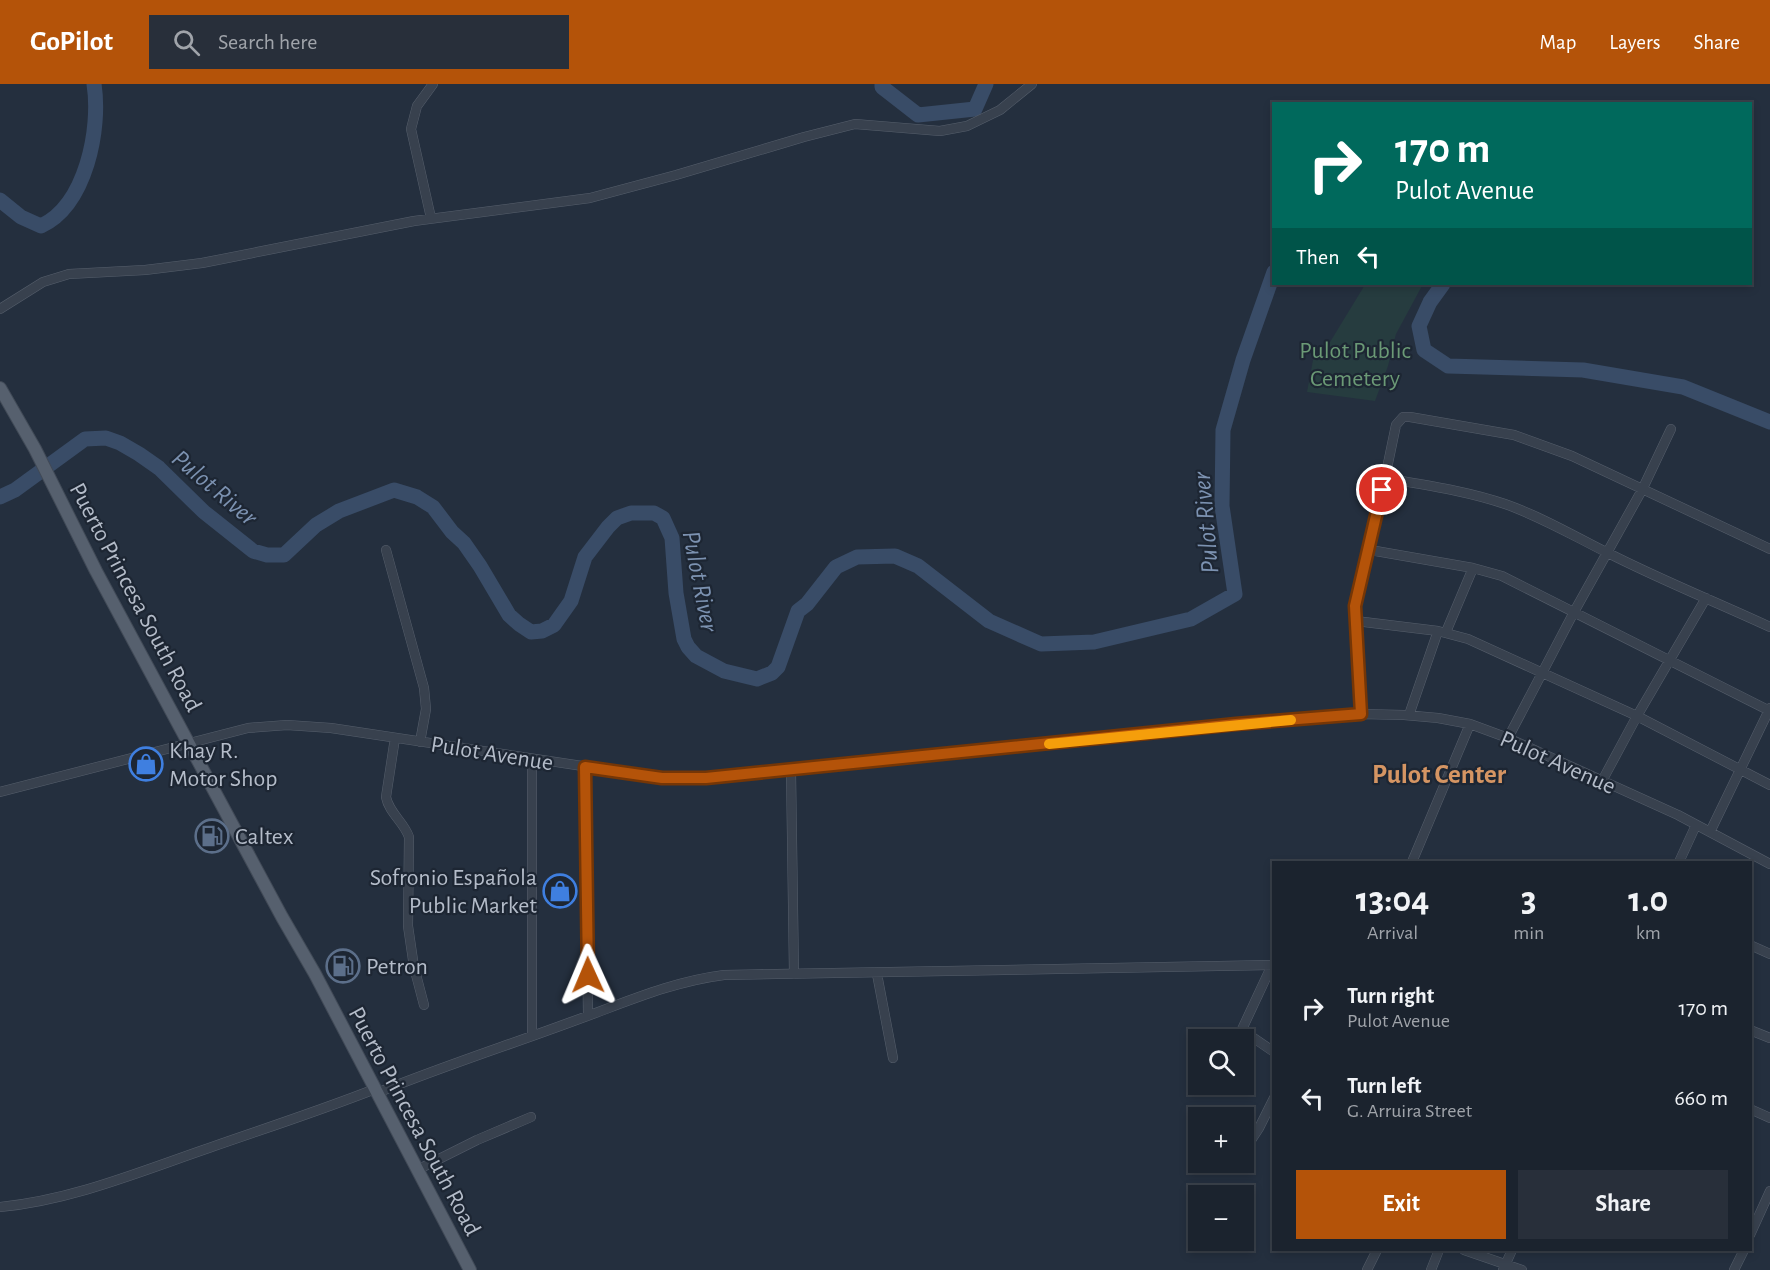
<!DOCTYPE html>
<meta charset="utf-8">
<style>
:root{--surface:#1b232e;--page:#282f3a;--text:#f1f3f6;--muted:#a0a4aa;--line:#39404a;--accent:#b45309}
body{margin:0;font-family:"Alegreya Sans",sans-serif;background:var(--page);color:var(--text);height:100vh;display:flex;flex-direction:column;font-size:22px;white-space:nowrap}
*{box-sizing:border-box;margin:0}
p{font-size:20px;color:var(--muted)}
.icon{flex:none;width:33px;height:33px;fill:none;stroke:currentColor;stroke-width:2;stroke-linecap:round;stroke-linejoin:round}
.map{position:relative;flex:1;overflow:hidden}
.details{position:absolute;left:1272px;top:777px;width:480px;height:390px;display:flex;flex-direction:column;background:var(--surface);border-radius:0px;box-shadow:0 3px 9px #0003,0 0 0 2px var(--line)}
.details>*{flex:none}
.banner{position:absolute;left:1272px;top:18px;width:480px;height:183px;border-radius:0px;box-shadow:0 3px 9px #0003,0 0 0 2px var(--line);background:#00695c;color:#fff;overflow:hidden}
.controls{position:absolute;left:1188px;top:945px;display:grid;gap:12px}
.controls a{display:grid;place-items:center;width:66px;height:66px;border-radius:0px;background:var(--surface);box-shadow:0 3px 9px #0003,0 0 0 2px var(--line);font-size:30px}
.pin{position:absolute;display:grid;place-items:center;width:51px;height:51px;color:#fff;margin:-26px;border:3px solid #fff;border-radius:50%;box-shadow:0 2px 6px #0007}
.me{position:absolute;width:66px;margin:-33px;rotate:359deg;stroke-linejoin:round;filter:drop-shadow(0 0 4px #0008)}
.turn{display:flex;align-items:center;gap:21px;height:126px;padding:0 24px;font-size:27px}
.turn .icon{width:78px;height:78px;stroke-width:2.5}
.turn b{display:block;font-size:42px;line-height:51px}
.then{display:flex;align-items:center;height:57px;padding:0 24px;background:#0003;gap:12px;font-size:22px}
.eta{display:flex;justify-content:space-evenly;align-items:center;height:102px;text-align:center}
.eta b{font-size:36px;font-weight:600;line-height:42px}
.action{display:flex;gap:12px;margin-top:auto;padding:12px 24px}
.action a{flex:1;height:69px;border-radius:0px;background:var(--accent);color:#fff;font-size:24px;font-weight:600;line-height:69px;text-align:center}
.action a+a{background:var(--page);color:var(--text)}
ul{padding:0;list-style:none}
li{display:flex;align-items:center;gap:18px;height:90px;padding:0 24px}
li div{flex:1}
li b{display:block;font-size:22px}
li em{font-style:normal}
header{display:flex;align-items:center;gap:36px;box-sizing:border-box;height:84px;padding:0 30px;background:var(--accent);color:#fff}
header strong{font-size:28px}
nav{display:flex;gap:33px;margin-inline-start:auto;font-size:21px}
.search{width:420px;height:54px;background:var(--page);display:flex;align-items:center;gap:15px;box-sizing:border-box;padding:0 21px;border-radius:0px;color:var(--muted);font-size:22px}
.map>svg:first-child{display:block}
.green{fill:#263c3f}
.lines{fill:none;stroke-linecap:round;stroke-linejoin:round}
.river{stroke:#394c67;stroke-width:15}
.minor-casing{stroke:#565f6c;stroke-width:10}
.major-casing{stroke:#414a57;stroke-width:14}
.minor{stroke:#38414e;stroke-width:9}
.major{stroke:#56606e;stroke-width:12}
.route-casing{stroke:#753606;stroke-width:15}
.route{stroke:#b45309;stroke-width:10}
.slow{stroke:#f59e0b;stroke-width:10}
.labels{text-anchor:middle;stroke-width:4.5;stroke-linejoin:round;paint-order:stroke}
.park-label{font-size:24px;fill:#6b9a76;stroke:#1d2633}
.street-label{font-size:24px;fill:#b4bcc9;stroke:#1d2633}
.poi-label{font-size:24px;fill:#b4bcc9;stroke:#1d2633;text-anchor:start}
.water-label{font-size:26px;font-style:italic;fill:#7c92b1;stroke:#1d2633}
.quarter-label{font-size:27px;font-weight:bold;fill:#d59563;stroke:#1d2633}
</style>
<header>
<strong>GoPilot</strong>
<div class="search"><svg class="icon" aria-label="search" viewBox="0 0 24 24"><circle cx="10" cy="10" r="6"/><path d="M15 15l6 6"/></svg>Search here</div>
<nav><a>Map</a><a>Layers</a><a>Share</a></nav>
</header>
<div class="map">
<svg width="1770" height="1186" viewBox="0 0 1770 1186">
<rect width="100%" height="100%" fill="#242f3e"/>
<path class="green" d="M 1364,200 L 1423,200 L 1396,250 L 1388,282 L 1375,317 L 1307,308 L 1313,276 L 1327,263 L 1363,204 Z"/>
<g class="lines">
<path class="river" d="M 882,0 L 882,3 L 918,31 L 975,25 L 986,0
M 0,116 L 21,133 L 41,142 C 86,121 101,45 94,0
M 1443,200 L 1430,218 L 1419,242 L 1424,266 L 1448,282 L 1583,286 L 1683,303 L 1770,338
M 0,413 L 15,406 L 85,355 L 106,354 L 120,359 L 139,370 L 159,384 L 204,428 L 253,467 L 267,471 L 284,471 L 316,441 L 339,427 L 394,406 L 417,413 L 433,423 L 452,448 L 464,459 L 480,482 L 509,531 L 519,540 L 531,548 L 542,547 L 554,541 L 571,517 L 585,473 L 608,443 L 617,434 L 631,429 L 654,429 L 663,434 L 672,454 L 676,509 L 684,555 L 688,563 L 696,572 L 724,587 L 757,595 L 772,589 L 778,583 L 798,527 L 807,520 L 836,483 L 857,473 L 895,472 L 918,482 L 989,537 L 1041,560 L 1094,558 L 1191,535 L 1235,510 L 1222,422 L 1223,346 L 1243,276 L 1274,188"/>
<g class="minor-casing">
<path id="minor" d="M 431,134 L 411,45 L 417,22 L 433,0
M 0,225 L 43,198 L 69,190 L 145,186 L 202,179 L 414,137 L 590,114 L 676,91 L 804,53 L 855,40 L 940,47 L 967,42 L 1000,26 L 1032,0
M 1385,394 C 1425,401 1467,407 1505,420 C 1542,433 1574,452 1608,469 C 1661,496 1716,518 1770,543
M 386,466 L 424,604 L 426,625 L 420,658
M 1370,466 L 1473,484 L 1502,492 L 1770,627
M 1356,537 L 1438,547 L 1468,555 L 1637,632 L 1770,701
M 1446,548 L 1473,484
M 1361,630 L 1355,522 L 1370,466 L 1396,341 L 1403,333 L 1410,333 L 1514,351 L 1572,372 L 1770,465
M 1409,631 L 1438,547
M 395,654 L 386,713 C 389,729 404,738 409,753 L 408,842 L 414,883 L 424,921
M 1508,654 L 1574,528 L 1642,406 L 1671,345
M 532,676 L 532,952
M 585,683 L 588,932
M 791,687 L 794,890
M 1602,697 L 1637,632 L 1706,514
M 0,708 L 248,644 L 287,641 L 331,644 L 662,694 L 706,694 L 739,692 L 1236,640 L 1361,630 L 1404,631 L 1438,634 L 1470,640 L 1508,654 L 1678,731 L 1770,780
M 1710,748 L 1770,624
M 1412,778 L 1470,640
M 1679,778 L 1696,741
M 1750,861 L 1770,870
M 877,890 L 893,974
M 1242,946 L 1274,968
M 1750,946 L 1770,954
M 1237,956 L 1272,881
M 1202,1006 L 1206,1000
M 377,1009 C 441,983 506,962 571,938 C 622,920 669,898 724,891 L 1274,881
M 1750,1025 L 1770,1034
M 1244,1067 L 1259,1044 L 1274,1014
M 417,1086 L 477,1056 L 531,1033
M 0,1123 C 72,1116 139,1088 206,1065 C 263,1045 319,1027 375,1005
M 1750,1151 L 1770,1107
M 1464,1166 L 1522,1186
M 1367,1186 L 1377,1166
M 1431,1186 L 1439,1166
M 1503,1186 L 1512,1166
M 1734,1186 L 1744,1166"/>
</g>
<g class="major-casing">
<path id="major" d="M 0,304 L 35,365 L 96,487 L 282,833 L 315,890 L 470,1186"/>
</g>
<use href="#minor" class="minor"/>
<use href="#major" class="major"/>
</g>
<g class="lines">
<g class="route-casing">
<path id="route" d="M 588,891 L 585,683 L 662,694 L 706,694 L 1236,640 L 1361,630 L 1355,522 L 1382,406"/>
</g>
<use href="#route" class="route"/>
<path class="slow" d="M 1049,660 L 1291,636"/>
</g>
<defs>
<g id="shop-ring" transform="scale(1.725)"><circle r="9.5" fill="#1d2633" stroke="#3f7fe0" stroke-width="1.5"/><path d="M-5-2.5h2.3a2.7 3.5 0 0 1 5.4 0H5L5.5 6h-11ZM-1.5-2.5h3a1.5 2.3 0 0 0-3 0Z" fill="#3f7fe0"/></g>
<g id="fuel-ring" transform="scale(1.725)"><circle r="9.5" fill="#1d2633" stroke="#5c6f8a" stroke-width="1.5"/><path d="M-5.5-6h7V0h2V4h1.3V-2.5L3-4.5l.8-.8L6-3V5H2.5V1h-1V6h-7ZM-4.2-4.7v3.2H.2V-4.7Z" fill="#5c6f8a"/></g>
</defs>
<g fill-rule="evenodd">
<use href="#shop-ring" x="146" y="680"/>
<use href="#fuel-ring" x="212" y="752"/>
<use href="#shop-ring" x="560" y="807"/>
<use href="#fuel-ring" x="343" y="882"/>
</g>
<g class="labels">
<g class="park-label">
<text x="1355" y="274">Pulot Public<tspan x="1355" dy="28">Cemetery</tspan></text>
</g>
<g class="street-label">
<text transform="translate(136 513) rotate(62)" y="8">Puerto Princesa South Road</text>
<text transform="translate(492 669) rotate(9)" y="8">Pulot Avenue</text>
<text transform="translate(1558 678) rotate(24)" y="8">Pulot Avenue</text>
<text transform="translate(415 1037) rotate(62)" y="8">Puerto Princesa South Road</text>
</g>
<g class="poi-label">
<text x="169" y="674">Khay R.<tspan x="169" dy="28">Motor Shop</tspan></text>
<text x="235" y="760">Caltex</text>
<text x="537" y="801" text-anchor="end">Sofronio Española<tspan x="537" dy="28">Public Market</tspan></text>
<text x="366" y="890">Petron</text>
</g>
<g class="water-label">
<text transform="translate(215 403) rotate(40)" y="9">Pulot River</text>
<text transform="translate(1205 439) rotate(-95)" y="9">Pulot River</text>
<text transform="translate(701 497) rotate(79)" y="9">Pulot River</text>
</g>
<g class="quarter-label">
<text x="1439" y="699">Pulot Center</text>
</g>
</g>
</svg>
<div class="controls">
<a><svg class="icon" aria-label="search" viewBox="0 0 24 24"><circle cx="10" cy="10" r="6"/><path d="M15 15l6 6"/></svg></a>
<a>+</a>
<a>−</a>
</div>
<div class="pin" style="left:1382px;top:406px;background:#d93025"><svg class="icon" aria-label="arrive" viewBox="0 0 24 24"><path d="M6 21V4h12l-3 4 3 4H6"/></svg></div>
<svg class="me" style="left:588px;top:891px" viewBox="-20 -20 40 40"><path d="M0-17L14 15 0 8-14 15z" fill="#b45309" stroke="#fff" stroke-width="4"/></svg>
<div class="banner">
<div class="turn"><svg class="icon" aria-label="right" viewBox="0 0 24 24"><path d="M7 20v-9h11M14 6l5 5-5 5"/></svg><div><b>170 m</b>Pulot Avenue</div></div>
<div class="then">Then<svg class="icon" aria-label="left" viewBox="0 0 24 24"><path d="M17 20v-9H6M10 6l-5 5 5 5"/></svg></div>
</div>
<section class="details">
<div class="eta">
<div><b>13:04</b><p>Arrival</p></div>
<div><b>3</b><p>min</p></div>
<div><b>1.0</b><p>km</p></div>
</div>
<ul>
<li><svg class="icon" aria-label="right" viewBox="0 0 24 24"><path d="M7 20v-9h11M14 6l5 5-5 5"/></svg><div><b>Turn right</b><p>Pulot Avenue</p></div><em>170 m</em></li>
<li><svg class="icon" aria-label="left" viewBox="0 0 24 24"><path d="M17 20v-9H6M10 6l-5 5 5 5"/></svg><div><b>Turn left</b><p>G. Arruira Street</p></div><em>660 m</em></li>
</ul>
<div class="action"><a>Exit</a><a>Share</a></div>
</section>
</div>
